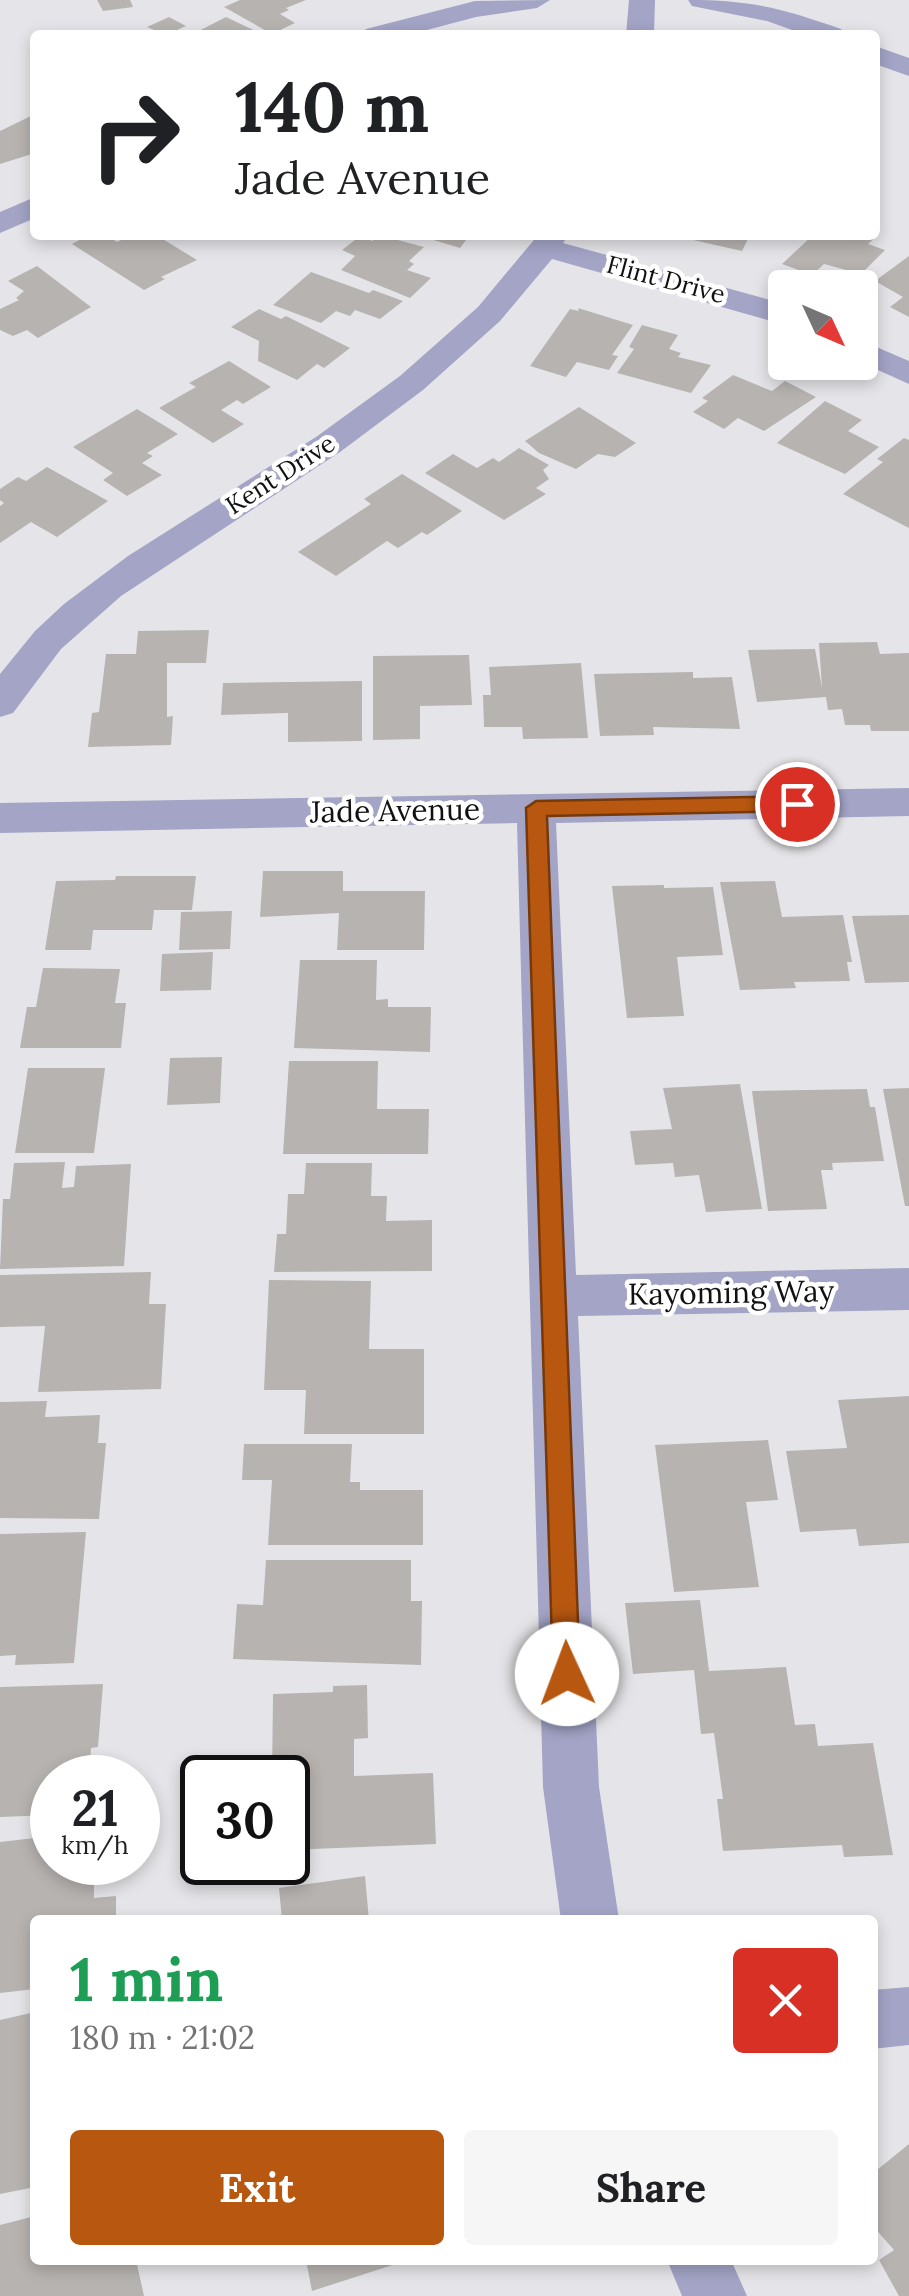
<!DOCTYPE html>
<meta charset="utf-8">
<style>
:root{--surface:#fff;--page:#f6f6f6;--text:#202124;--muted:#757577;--accent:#b75710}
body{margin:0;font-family:Lora,serif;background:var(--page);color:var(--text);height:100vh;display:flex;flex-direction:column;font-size:38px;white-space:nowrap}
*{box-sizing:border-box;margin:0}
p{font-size:32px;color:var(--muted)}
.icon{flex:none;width:55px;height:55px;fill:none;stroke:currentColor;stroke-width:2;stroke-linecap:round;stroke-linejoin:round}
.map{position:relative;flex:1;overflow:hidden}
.sheet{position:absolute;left:30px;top:1915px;width:848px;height:350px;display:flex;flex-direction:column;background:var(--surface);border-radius:10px;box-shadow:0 5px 15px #0003}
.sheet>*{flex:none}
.top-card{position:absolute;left:30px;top:30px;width:850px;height:210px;border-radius:10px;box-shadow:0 5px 15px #0003;background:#fff;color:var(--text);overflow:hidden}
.needle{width:65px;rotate:134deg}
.tools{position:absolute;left:768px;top:270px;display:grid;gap:20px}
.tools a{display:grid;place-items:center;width:110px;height:110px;border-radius:10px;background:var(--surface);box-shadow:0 5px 15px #0003;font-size:50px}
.speed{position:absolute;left:30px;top:1755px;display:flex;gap:20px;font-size:50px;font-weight:700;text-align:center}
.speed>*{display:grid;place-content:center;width:130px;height:130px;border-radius:50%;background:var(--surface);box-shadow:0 5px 15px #0003;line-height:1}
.speed small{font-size:25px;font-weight:400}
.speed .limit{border:5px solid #111;border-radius:15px;background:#fff;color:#111}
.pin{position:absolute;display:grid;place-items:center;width:85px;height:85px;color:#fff;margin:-42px;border:5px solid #fff;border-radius:50%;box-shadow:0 2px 10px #0007}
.me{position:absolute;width:110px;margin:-55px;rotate:358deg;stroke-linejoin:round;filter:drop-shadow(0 0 8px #0008)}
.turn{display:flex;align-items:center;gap:35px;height:210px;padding:0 40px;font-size:45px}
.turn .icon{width:130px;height:130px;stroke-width:2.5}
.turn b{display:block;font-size:70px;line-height:85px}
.round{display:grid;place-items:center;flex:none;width:105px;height:105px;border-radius:10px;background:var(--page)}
.summary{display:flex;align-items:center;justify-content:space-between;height:170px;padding:0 40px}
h1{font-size:60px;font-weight:800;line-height:75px;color:#1e9e55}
.primary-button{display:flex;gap:20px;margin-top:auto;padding:20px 40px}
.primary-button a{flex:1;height:115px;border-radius:10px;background:var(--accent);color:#fff;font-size:40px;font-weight:800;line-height:115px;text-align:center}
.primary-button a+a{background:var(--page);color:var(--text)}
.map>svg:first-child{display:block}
.building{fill:#b7b3b1}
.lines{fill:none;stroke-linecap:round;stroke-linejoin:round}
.minor{fill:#a3a4c6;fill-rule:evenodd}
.route{fill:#b75710;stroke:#77390a;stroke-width:2.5}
.labels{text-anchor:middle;stroke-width:9;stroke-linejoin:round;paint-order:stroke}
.far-street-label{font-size:25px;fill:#111112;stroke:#fff}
.street-label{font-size:30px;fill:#111112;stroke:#fff}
</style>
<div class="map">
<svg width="909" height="2296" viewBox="0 0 909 2296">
<rect width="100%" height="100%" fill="#e5e5e9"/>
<path class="building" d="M 97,0 L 130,0 L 133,7 L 103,11 Z
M 240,0 L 306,0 L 286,8 L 289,10 L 280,14 L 295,23 L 272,34 L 224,7 Z
M 169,17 L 186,26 L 166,35 L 147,27 Z
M 226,17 L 264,35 L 191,35 Z
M 31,116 L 35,118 L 35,153 L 0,164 L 0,131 Z
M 875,231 L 880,233 L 868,244 L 885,250 L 861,274 L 824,264 L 812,275 L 782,264 L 813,235 L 875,235 Z
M 89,235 L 105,235 L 117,242 L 130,236 L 135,239 L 156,235 L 197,260 L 161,277 L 165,279 L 144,290 L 72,244 Z
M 379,235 L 424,247 L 409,261 L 414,264 L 407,270 L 431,278 L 410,298 L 341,270 L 355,256 L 342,250 L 360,236 L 372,241 Z
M 417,235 L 470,235 L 460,248 Z
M 671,235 L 750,235 L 742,251 Z
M 909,256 L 909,317 L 890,307 L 903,297 L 875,281 Z
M 37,266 L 91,307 L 38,338 L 27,330 L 13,336 L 0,330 L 0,309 L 19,300 L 16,298 L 24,291 L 8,281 Z
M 311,272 L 369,293 L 373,290 L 403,301 L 380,319 L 355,310 L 350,316 L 336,311 L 321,323 L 273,305 Z
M 578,308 L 633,325 L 612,355 L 618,356 L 609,370 L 577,362 L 566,377 L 530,366 L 570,309 L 579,311 Z
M 259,309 L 281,319 L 286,316 L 350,348 L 324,368 L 317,364 L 297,380 L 258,361 L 259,341 L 231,327 Z
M 642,325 L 678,335 L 669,349 L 681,353 L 678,357 L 711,365 L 691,393 L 617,373 L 634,349 L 629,347 Z
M 229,361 L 271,387 L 243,404 L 237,400 L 221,410 L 244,424 L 213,443 L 159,408 L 196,387 L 189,383 Z
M 733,375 L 772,391 L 785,381 L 816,397 L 764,431 L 738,418 L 724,429 L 693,412 L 708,401 L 702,398 Z
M 825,401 L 862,420 L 848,431 L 879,447 L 845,474 L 777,443 Z
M 579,407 L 636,443 L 615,457 L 598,454 L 576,469 L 539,453 L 525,441 Z
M 137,409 L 178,434 L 147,453 L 153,456 L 142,463 L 162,475 L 127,496 L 103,480 L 113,473 L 73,447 Z
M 904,438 L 909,440 L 909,528 L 843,494 L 883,462 L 877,459 Z
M 519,448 L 549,465 L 543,470 L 549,479 L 536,488 L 546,494 L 504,520 L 425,473 L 453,454 L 477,468 L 493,458 L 499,462 Z
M 47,467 L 108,501 L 57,537 L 31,522 L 0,543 L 0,506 L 4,503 L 0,500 L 0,489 L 18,477 L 26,481 Z
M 402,474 L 462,511 L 427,535 L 422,532 L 398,548 L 387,541 L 336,576 L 298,552 L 371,504 L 364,499 Z
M 209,630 L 206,663 L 167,663 L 167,717 L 173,716 L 171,745 L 88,747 L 92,713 L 99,712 L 106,654 L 136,654 L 138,631 Z
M 877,642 L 880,654 L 909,653 L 909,731 L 871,731 L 870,725 L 845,725 L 842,709 L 828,710 L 826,697 L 757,702 L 748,650 L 815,649 L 822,688 L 819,643 Z
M 469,655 L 472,705 L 420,706 L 420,739 L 373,740 L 373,656 Z
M 581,663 L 588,738 L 523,739 L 522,727 L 484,727 L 483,695 L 491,695 L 489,667 Z
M 693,672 L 693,678 L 732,677 L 740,729 L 653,727 L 654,735 L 600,736 L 594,674 Z
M 362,681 L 362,741 L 288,742 L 288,713 L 221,715 L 223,683 Z
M 263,871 L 343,871 L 343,891 L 425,891 L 424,950 L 337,950 L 339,913 L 260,917 Z
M 116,876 L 196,876 L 192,910 L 154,910 L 152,930 L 93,930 L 91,950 L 45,950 L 56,881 L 115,880 Z
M 775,881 L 782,917 L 843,915 L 852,962 L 847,962 L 850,981 L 794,982 L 796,988 L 740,990 L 720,882 Z
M 664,885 L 664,888 L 713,887 L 723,955 L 677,957 L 684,1016 L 627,1018 L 612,886 Z
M 232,911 L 230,949 L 179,950 L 181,912 Z
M 909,915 L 909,982 L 865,983 L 852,916 Z
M 213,952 L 211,990 L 160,991 L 162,954 Z
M 300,960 L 377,960 L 376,1000 L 388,999 L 388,1007 L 431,1007 L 430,1052 L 294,1048 Z
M 43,968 L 120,969 L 115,1003 L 126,1003 L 121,1048 L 20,1048 L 27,1007 L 36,1007 Z
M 222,1057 L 220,1103 L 167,1105 L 170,1058 Z
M 289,1061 L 378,1061 L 377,1109 L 429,1109 L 428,1154 L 283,1154 Z
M 28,1068 L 105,1068 L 94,1153 L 15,1153 Z
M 740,1084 L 762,1209 L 706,1212 L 699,1175 L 675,1177 L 673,1163 L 635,1165 L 630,1131 L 672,1129 L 663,1088 Z
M 909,1088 L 909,1206 L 905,1206 L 883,1089 Z
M 867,1089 L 870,1107 L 875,1107 L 884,1161 L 832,1163 L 833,1170 L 821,1170 L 827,1209 L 768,1211 L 752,1091 Z
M 65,1162 L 62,1188 L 74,1187 L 76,1166 L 131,1164 L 124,1266 L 0,1269 L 3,1199 L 10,1199 L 14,1163 Z
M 306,1163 L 372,1163 L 371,1196 L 387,1196 L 386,1221 L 432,1220 L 432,1271 L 274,1272 L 277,1234 L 286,1234 L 288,1194 L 304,1194 Z
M 151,1272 L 149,1304 L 166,1304 L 161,1389 L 38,1392 L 45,1326 L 0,1327 L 0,1275 Z
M 269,1280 L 371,1281 L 369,1349 L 424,1349 L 424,1434 L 304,1434 L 306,1390 L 264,1390 Z
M 909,1396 L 909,1543 L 859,1546 L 856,1529 L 800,1532 L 786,1451 L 847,1448 L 838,1400 Z
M 47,1401 L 45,1417 L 100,1415 L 98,1443 L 106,1443 L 99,1519 L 0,1518 L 0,1402 Z
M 768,1440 L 778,1500 L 746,1502 L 759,1587 L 674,1592 L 655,1445 Z
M 244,1444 L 352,1444 L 350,1482 L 360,1482 L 360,1490 L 423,1490 L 423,1545 L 268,1545 L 272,1480 L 242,1480 Z
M 86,1532 L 74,1663 L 15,1665 L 16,1655 L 0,1656 L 0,1534 Z
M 266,1560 L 411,1560 L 411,1601 L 422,1601 L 421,1665 L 233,1659 L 237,1604 L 263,1605 Z
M 700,1600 L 709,1671 L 786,1667 L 795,1725 L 815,1724 L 818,1746 L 873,1743 L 893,1855 L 844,1857 L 842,1845 L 723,1851 L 717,1799 L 723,1799 L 714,1733 L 701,1734 L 694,1670 L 633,1674 L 625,1603 Z
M 103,1684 L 98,1747 L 91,1748 L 89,1778 L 52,1778 L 52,1815 L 0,1817 L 0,1687 Z
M 367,1685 L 368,1738 L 354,1739 L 354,1776 L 433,1773 L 436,1844 L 288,1850 L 288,1778 L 272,1778 L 273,1694 L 333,1692 L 333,1686 Z
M 52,1836 L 52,1862 L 94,1862 L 94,1898 L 116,1896 L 116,1920 L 35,1920 L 35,1989 L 0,1993 L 0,1842 Z
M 365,1876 L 369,1920 L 282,1920 L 279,1888 Z
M 35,2012 L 35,2187 L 0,2194 L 0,2020 Z
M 909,2144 L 909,2296 L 899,2296 L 879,2260 L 894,2250 L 872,2225 L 872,2174 Z
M 35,2216 L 35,2260 L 136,2260 L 144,2296 L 0,2296 L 0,2225 Z
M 306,2260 L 405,2260 L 405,2261 L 312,2291 Z"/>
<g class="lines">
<path class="minor" d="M 550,0 L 537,8 L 476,17 L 408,35 L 362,35 L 366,29 L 475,1 Z
M 629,0 L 655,0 L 654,35 L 626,35 Z
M 688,0 C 750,0 782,8 841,29 L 845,35 L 806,35 L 767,21 L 692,6 Z
M 875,46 L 909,58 L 909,76 L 875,64 Z
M 35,197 L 35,218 L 0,233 L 0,212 Z
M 538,235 L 569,235 L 563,243 L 785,304 L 785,325 L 552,259 L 500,321 L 423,390 L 340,452 L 121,596 L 61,649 L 13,713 L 0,717 L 0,674 L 35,631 L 64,604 L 128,556 L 316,437 L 400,376 L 478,307 Z
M 860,340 L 909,361 L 909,384 L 860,362 Z
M 909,788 L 909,816 L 556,823 L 576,1275 L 909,1268 L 909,1310 L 578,1316 L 599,1787 L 619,1920 L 561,1920 L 543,1787 L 517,823 L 0,833 L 0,803 Z
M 909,1987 L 909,2045 L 872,2049 L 872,1990 Z
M 667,2260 L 731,2260 L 747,2296 L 682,2296 Z"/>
</g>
<path class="route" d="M 797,796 L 807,804 L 797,811 L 547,816 L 580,1674 L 576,1683 L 567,1687 L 557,1683 L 553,1674 L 526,808 L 536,801 Z"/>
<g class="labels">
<g class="far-street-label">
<text transform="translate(666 279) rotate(15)" y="9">Flint Drive</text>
<text transform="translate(280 474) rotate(-33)" y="9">Kent Drive</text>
</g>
<g class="street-label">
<text transform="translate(395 811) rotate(-1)" y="10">Jade Avenue</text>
<text transform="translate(731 1293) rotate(-1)" y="10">Kayoming Way</text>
</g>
</g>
</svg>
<div class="tools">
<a><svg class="needle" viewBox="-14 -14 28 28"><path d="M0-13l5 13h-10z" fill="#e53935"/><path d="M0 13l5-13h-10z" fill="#757577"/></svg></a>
</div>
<div class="speed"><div>21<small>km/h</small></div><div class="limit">30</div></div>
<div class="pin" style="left:797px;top:804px;background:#d93025"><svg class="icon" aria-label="arrive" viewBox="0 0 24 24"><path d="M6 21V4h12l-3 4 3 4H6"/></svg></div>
<svg class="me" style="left:567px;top:1674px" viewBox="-20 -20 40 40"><circle r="19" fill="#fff"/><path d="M0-13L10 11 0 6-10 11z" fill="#b75710"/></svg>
<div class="top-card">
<div class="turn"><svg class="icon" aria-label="right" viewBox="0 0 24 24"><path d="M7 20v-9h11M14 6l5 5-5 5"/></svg><div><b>140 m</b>Jade Avenue</div></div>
</div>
<section class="sheet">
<div class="summary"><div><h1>1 min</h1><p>180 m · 21:02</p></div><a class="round" style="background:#d93025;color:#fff"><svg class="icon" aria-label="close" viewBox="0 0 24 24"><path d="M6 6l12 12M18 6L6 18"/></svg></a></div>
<div class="primary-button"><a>Exit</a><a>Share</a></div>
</section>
</div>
